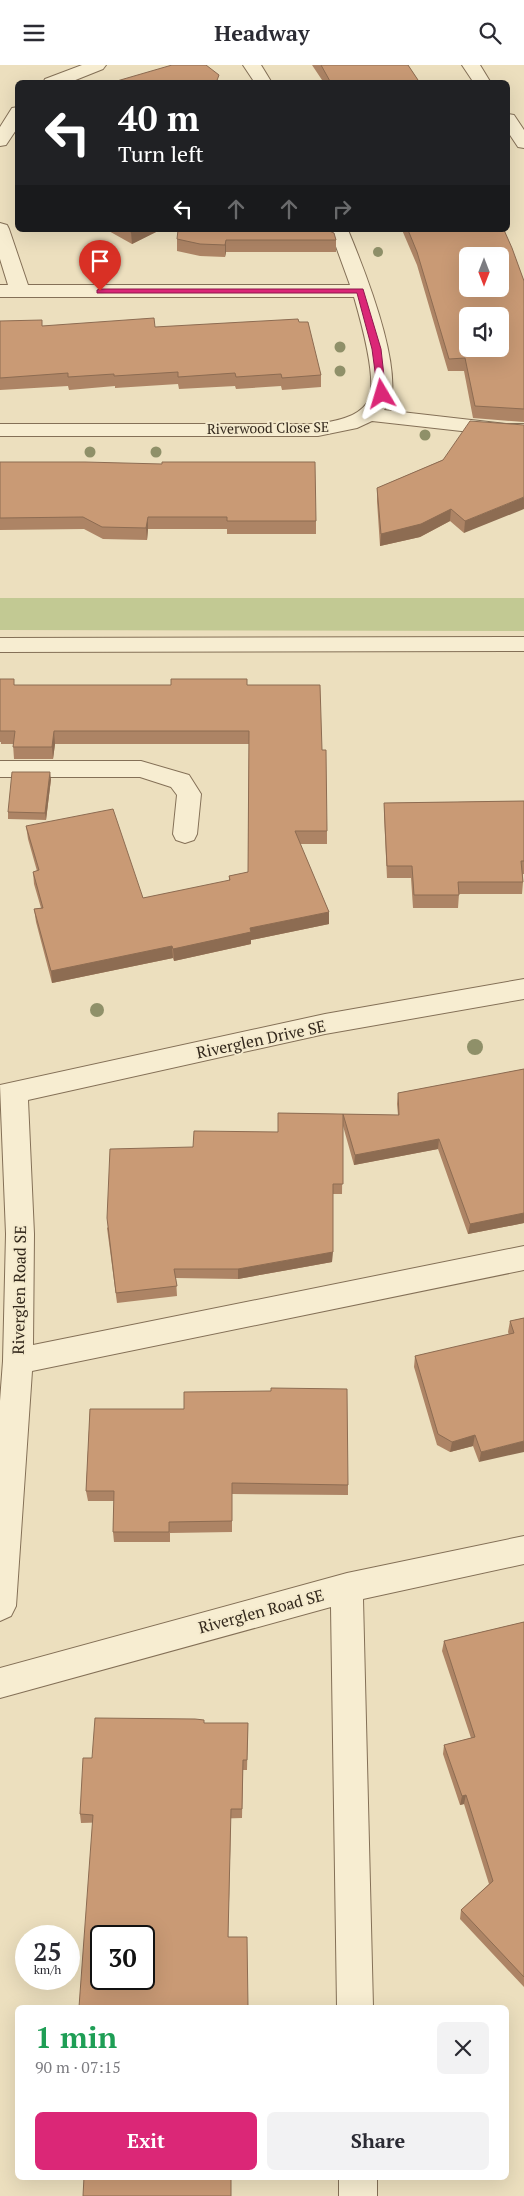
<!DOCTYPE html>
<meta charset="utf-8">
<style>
:root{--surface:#fff;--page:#f2f2f3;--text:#2b2b33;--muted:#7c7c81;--accent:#db2777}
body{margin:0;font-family:"PT Serif",serif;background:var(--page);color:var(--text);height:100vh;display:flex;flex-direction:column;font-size:19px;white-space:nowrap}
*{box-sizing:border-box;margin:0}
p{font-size:16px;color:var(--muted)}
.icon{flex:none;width:28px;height:28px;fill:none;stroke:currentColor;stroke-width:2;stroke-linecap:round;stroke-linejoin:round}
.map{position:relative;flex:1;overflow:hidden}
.sheet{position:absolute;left:15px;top:1940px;width:494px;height:175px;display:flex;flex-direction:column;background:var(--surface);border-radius:8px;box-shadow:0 5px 20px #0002}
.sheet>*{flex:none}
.guide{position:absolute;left:15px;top:15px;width:495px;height:152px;border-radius:8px;box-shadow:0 5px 20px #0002;background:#202124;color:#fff;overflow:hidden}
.needle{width:32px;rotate:180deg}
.fabs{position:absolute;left:459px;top:182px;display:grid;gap:10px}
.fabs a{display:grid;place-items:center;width:50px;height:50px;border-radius:8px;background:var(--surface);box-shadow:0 5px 20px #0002;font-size:25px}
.speed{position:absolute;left:15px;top:1860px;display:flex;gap:10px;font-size:25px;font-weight:700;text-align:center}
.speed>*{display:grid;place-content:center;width:65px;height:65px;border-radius:50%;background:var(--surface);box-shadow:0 5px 20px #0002;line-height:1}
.speed small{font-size:12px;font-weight:400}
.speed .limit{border:2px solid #111;border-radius:8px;background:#fff;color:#111}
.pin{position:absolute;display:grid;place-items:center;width:42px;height:42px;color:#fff;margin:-51px -21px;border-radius:50% 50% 50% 0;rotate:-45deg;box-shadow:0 0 5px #0007}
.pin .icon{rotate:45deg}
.me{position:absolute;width:55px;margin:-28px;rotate:353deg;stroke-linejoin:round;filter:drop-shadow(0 0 4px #0008)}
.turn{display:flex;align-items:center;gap:18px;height:105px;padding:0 20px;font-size:22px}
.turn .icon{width:65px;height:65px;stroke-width:2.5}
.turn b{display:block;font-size:35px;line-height:42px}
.lanes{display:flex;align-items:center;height:48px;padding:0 20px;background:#0003;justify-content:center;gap:25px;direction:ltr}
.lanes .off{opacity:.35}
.round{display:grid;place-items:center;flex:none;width:52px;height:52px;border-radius:8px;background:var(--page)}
.head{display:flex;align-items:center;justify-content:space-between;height:85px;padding:0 20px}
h1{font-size:30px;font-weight:600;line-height:38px;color:#1e9e55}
.button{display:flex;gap:10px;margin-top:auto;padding:10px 20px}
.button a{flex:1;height:58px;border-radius:8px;background:var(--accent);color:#fff;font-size:20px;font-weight:600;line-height:58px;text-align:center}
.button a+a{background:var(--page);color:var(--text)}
header{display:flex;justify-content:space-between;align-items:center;height:65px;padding:0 20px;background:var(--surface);font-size:22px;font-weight:600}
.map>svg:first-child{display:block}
.green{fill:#c2c993}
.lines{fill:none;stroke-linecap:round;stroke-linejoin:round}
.minor-casing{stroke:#847057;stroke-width:2}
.minor{fill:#f7edd1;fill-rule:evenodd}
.tree{fill:#8f9069}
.wall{fill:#ad8465}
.shaded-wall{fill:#8d6c52}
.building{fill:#c99a75;stroke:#8d6c52;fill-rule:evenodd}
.route{fill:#db2777;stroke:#8e194d}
.labels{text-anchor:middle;stroke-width:4;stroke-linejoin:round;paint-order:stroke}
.far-street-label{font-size:14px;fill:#33281c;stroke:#f4eacd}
.street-label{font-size:16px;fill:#33281c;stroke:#f4eacd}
</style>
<header><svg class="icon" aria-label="menu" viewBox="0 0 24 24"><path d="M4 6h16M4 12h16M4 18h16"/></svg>Headway<svg class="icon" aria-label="search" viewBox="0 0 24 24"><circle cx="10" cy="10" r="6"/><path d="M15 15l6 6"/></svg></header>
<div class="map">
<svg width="524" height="2131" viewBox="0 0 524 2131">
<rect width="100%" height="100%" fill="#ecdfbe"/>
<path class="green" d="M 0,533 L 524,533 L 524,566 L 0,565 Z"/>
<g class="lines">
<g class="minor-casing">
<path id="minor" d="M 82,0 L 106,0 L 103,4 L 68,18 L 43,18 L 45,14 Z
M 243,0 L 261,0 L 272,18 L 255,18 Z
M 462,0 L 480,0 L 491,18 L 474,18 Z
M 18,42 L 18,62 L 6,80 L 0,81 L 0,62 L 12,43 Z
M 508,49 L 514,50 L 524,65 L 524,83 L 518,82 L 508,67 Z
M 0,158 L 7,160 L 9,164 L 28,220 L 350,220 L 330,165 L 348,165 C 365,206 396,285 392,328 C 392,334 387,340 384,345 L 506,359 L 524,359 L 524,371 L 506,371 L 372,356 L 357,363 L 318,371 L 0,371 L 0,359 L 318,359 C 335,356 356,353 367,338 C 380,321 360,253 354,232 L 0,232 L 0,220 L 8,220 L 0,194 Z
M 524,572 L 524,586 L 0,587 L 0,573 Z
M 0,696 L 141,696 L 189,710 L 201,729 L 197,769 L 194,775 L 185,778 L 176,775 L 173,769 L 177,730 L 171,722 L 140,712 L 0,712 Z
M 524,914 L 524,934 L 325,969 L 28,1035 L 34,1169 L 33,1280 L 524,1181 L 524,1205 L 32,1306 L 16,1541 L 11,1551 L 0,1556 L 0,1336 L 3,1296 L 6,1169 L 0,1020 L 325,949 Z
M 524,1471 L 524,1499 L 363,1534 L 373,1942 L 337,1942 L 331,1542 L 0,1633 L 0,1603 L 347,1508 Z
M 339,2112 L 377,2112 L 377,2131 L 339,2131 Z"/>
</g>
<use href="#minor" class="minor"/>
</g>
<g class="tree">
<circle cx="378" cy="187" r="5"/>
<circle cx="340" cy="282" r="5.5"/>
<circle cx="340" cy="306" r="5.5"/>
<circle cx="425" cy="370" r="5.5"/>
<circle cx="90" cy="387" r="5.5"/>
<circle cx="156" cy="387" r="5.5"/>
<circle cx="97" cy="945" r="7"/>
<circle cx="475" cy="982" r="8"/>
</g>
<path class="wall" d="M 312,0 L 408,0 L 420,18 L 324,18 Z
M 107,165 L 160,165 L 132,179 Z
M 402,165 L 504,165 L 524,216 L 524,357 L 473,353 L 464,306 L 448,306 L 417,200 Z
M 177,174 L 336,175 L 336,187 L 226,187 L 225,192 L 200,191 L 177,186 Z
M 0,256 L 42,261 L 155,262 L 299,257 L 321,310 L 321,322 L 282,325 L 281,321 L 236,324 L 235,321 L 179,324 L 178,319 L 115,323 L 115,321 L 69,325 L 68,321 L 0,325 Z
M 524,360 L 464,468 L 450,456 L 420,472 L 380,481 L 377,436 L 377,423 Z
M 0,397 L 316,456 L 316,469 L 227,469 L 227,464 L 148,464 L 147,475 L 103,474 L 84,464 L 0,465 Z
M 0,614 L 15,620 L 247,620 L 322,685 L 327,766 L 327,779 L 300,779 L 329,847 L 329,859 L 251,875 L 251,879 L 174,896 L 173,893 L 52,918 L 36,857 L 34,844 L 41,843 L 34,819 L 33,807 L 37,806 L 28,774 L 26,761 L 143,833 L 229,816 L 229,811 L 248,807 L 249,679 L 55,679 L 53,694 L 14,694 L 13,679 L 1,679 L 1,677 L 0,677 Z
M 51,714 L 46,755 L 8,754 L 8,747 Z
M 524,736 L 524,809 L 523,809 L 523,817 L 522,829 L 459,829 L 458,843 L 413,843 L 411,813 L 387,813 L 384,750 L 384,738 Z
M 524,1004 L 524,1158 L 468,1169 L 438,1084 L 354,1100 L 343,1061 L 342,1129 L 333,1129 L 332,1197 L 238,1214 L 176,1213 L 177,1231 L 117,1238 L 107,1163 L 193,1082 L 278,1067 L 278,1048 L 398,1050 L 397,1039 L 398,1028 Z
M 524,1253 L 479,1397 L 473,1381 L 450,1387 L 437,1380 L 414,1302 L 415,1291 L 509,1270 L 508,1267 L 510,1256 Z
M 90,1344 L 348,1420 L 348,1430 L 232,1429 L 232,1467 L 170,1468 L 170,1477 L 114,1477 L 113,1467 L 114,1436 L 88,1436 L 86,1426 Z
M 524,1557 L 524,1922 L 460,1854 L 461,1845 L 489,1819 L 464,1739 L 460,1740 L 443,1689 L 444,1680 L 471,1673 L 442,1586 L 444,1576 Z
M 204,1658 L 248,1658 L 247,1705 L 243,1705 L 242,1753 L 81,1758 L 80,1749 L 92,1693 Z"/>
<path class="shaded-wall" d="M 136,165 L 160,165 L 132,179 L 131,167 Z
M 226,175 L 226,187 L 225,192 L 225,180 Z
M 524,432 L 524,444 L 464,468 L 465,456 Z
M 451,444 L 450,456 L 420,472 L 380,481 L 381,469 Z
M 148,452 L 148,464 L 147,475 L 146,463 Z
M 54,666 L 55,679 L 53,694 L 52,682 Z
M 50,707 L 51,714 L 46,755 L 45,748 Z
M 329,847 L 329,859 L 251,875 L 251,879 L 174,896 L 173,884 L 250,863 Z
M 172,881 L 173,893 L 52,918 L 51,906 Z
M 439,1074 L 438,1084 L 354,1100 L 355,1090 Z
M 524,1148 L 524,1158 L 468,1169 L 470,1159 Z
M 333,1187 L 332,1197 L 238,1214 L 238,1204 Z
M 475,1370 L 473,1381 L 450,1387 L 452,1377 Z
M 524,1376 L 524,1387 L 479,1397 L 481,1387 Z
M 466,1730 L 464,1739 L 460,1740 L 462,1731 Z
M 231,1744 L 231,1752 L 228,1880 L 228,1872 Z"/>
<path class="building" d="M 172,0 L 206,0 L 219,10 L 216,18 L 110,18 Z
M 321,0 L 408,0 L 420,18 L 331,18 Z
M 127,165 L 136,165 L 131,167 Z
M 178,165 L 327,165 L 334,168 L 336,175 L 226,175 L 225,180 L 200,179 L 177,174 Z
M 408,165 L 504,165 L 512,183 L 524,216 L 524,344 L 475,341 L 465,293 L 449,294 L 417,187 ZM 468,191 L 500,191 L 500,224 L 468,224 ZM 468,251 L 500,251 L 500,284 L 468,284 Z
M 154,253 L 155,262 L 298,254 L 299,257 L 308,257 L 321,310 L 282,313 L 281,309 L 236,312 L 235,308 L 178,312 L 178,307 L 114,311 L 114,309 L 68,312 L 68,308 L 0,313 L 0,256 L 42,255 L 42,261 Z
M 470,356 L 524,360 L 524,432 L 465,456 L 451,444 L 421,459 L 381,469 L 377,423 L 443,395 Z
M 0,397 L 85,397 L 162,399 L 162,397 L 315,397 L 316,456 L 227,456 L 227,452 L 148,452 L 146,463 L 102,462 L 83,452 L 0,453 Z
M 0,614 L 14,614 L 14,620 L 171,620 L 171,614 L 247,614 L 247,620 L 320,620 L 322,685 L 326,685 L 327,766 L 295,766 L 329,847 L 250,863 L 251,867 L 173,884 L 172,881 L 51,906 L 34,844 L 43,843 L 33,807 L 39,805 L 26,761 L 113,744 L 143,833 L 230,815 L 229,811 L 248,807 L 249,666 L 54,666 L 52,682 L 13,682 L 15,666 L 0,666 Z
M 12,707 L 50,707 L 45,748 L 8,747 Z
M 524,736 L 524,796 L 521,796 L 523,817 L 458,817 L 459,830 L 414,830 L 412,801 L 387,801 L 384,738 Z
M 524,1004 L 524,1148 L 470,1159 L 439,1074 L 355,1090 L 343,1049 L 343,1119 L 333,1119 L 333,1187 L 238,1204 L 174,1204 L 177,1221 L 116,1228 L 107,1153 L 110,1084 L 193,1082 L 194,1066 L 278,1067 L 278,1048 L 399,1050 L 398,1028 Z
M 524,1253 L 524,1376 L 481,1387 L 475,1370 L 452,1377 L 438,1369 L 415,1291 L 514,1268 L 510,1256 Z
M 271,1323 L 347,1324 L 348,1420 L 232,1418 L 232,1456 L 169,1457 L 169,1467 L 113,1467 L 114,1426 L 86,1426 L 90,1344 L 184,1344 L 184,1327 L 271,1326 Z
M 524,1557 L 524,1912 L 461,1845 L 493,1816 L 466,1730 L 462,1731 L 444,1680 L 475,1672 L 444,1576 Z
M 95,1653 L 195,1654 L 204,1655 L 204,1658 L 248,1658 L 247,1695 L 243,1695 L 242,1744 L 231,1744 L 228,1872 L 247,1872 L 248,1942 L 79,1942 L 93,1750 L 80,1749 L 83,1693 L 92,1693 ZM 101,1871 L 144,1871 L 144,1914 L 101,1914 Z
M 84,2112 L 231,2112 L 231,2131 L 83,2131 Z"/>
<path class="route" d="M 100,224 L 363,224 L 381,284 L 386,329 L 382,332 L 378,329 L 372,284 L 357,228 L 97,228 L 97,225 Z"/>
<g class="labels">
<g class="far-street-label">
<text transform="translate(268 363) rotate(-1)" y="5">Riverwood Close SE</text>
</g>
<g class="street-label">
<text transform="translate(261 974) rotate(-12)" y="6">Riverglen Drive SE</text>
<text transform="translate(19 1225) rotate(-89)" y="6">Riverglen Road SE</text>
<text transform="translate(261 1546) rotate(-15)" y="6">Riverglen Road SE</text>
</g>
</g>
</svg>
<div class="fabs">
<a><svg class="needle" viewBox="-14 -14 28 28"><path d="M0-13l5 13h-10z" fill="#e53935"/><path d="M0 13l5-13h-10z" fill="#7c7c81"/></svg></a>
<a><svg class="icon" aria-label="sound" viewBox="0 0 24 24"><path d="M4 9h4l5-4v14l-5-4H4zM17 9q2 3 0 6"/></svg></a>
</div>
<div class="speed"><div>25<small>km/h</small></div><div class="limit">30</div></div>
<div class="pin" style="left:100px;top:226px;background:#d93025"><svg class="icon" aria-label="arrive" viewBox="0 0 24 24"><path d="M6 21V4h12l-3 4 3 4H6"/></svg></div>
<svg class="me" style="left:382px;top:329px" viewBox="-20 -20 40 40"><path d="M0-17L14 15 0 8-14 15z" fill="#db2777" stroke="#fff" stroke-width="4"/></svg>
<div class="guide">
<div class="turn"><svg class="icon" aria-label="left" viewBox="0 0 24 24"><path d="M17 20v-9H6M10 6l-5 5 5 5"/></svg><div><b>40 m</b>Turn left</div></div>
<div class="lanes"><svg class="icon" aria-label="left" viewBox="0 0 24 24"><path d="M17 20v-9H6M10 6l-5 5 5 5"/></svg><svg class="icon off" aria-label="ahead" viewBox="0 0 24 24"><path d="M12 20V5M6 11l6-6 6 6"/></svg><svg class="icon off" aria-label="ahead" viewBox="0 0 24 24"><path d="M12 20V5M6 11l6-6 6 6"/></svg><svg class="icon off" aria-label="right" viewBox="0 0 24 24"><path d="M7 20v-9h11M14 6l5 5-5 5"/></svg></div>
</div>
<section class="sheet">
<div class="head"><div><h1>1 min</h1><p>90 m · 07:15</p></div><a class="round"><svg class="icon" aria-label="close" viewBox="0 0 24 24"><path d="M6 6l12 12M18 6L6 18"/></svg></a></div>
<div class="button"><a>Exit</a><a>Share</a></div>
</section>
</div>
